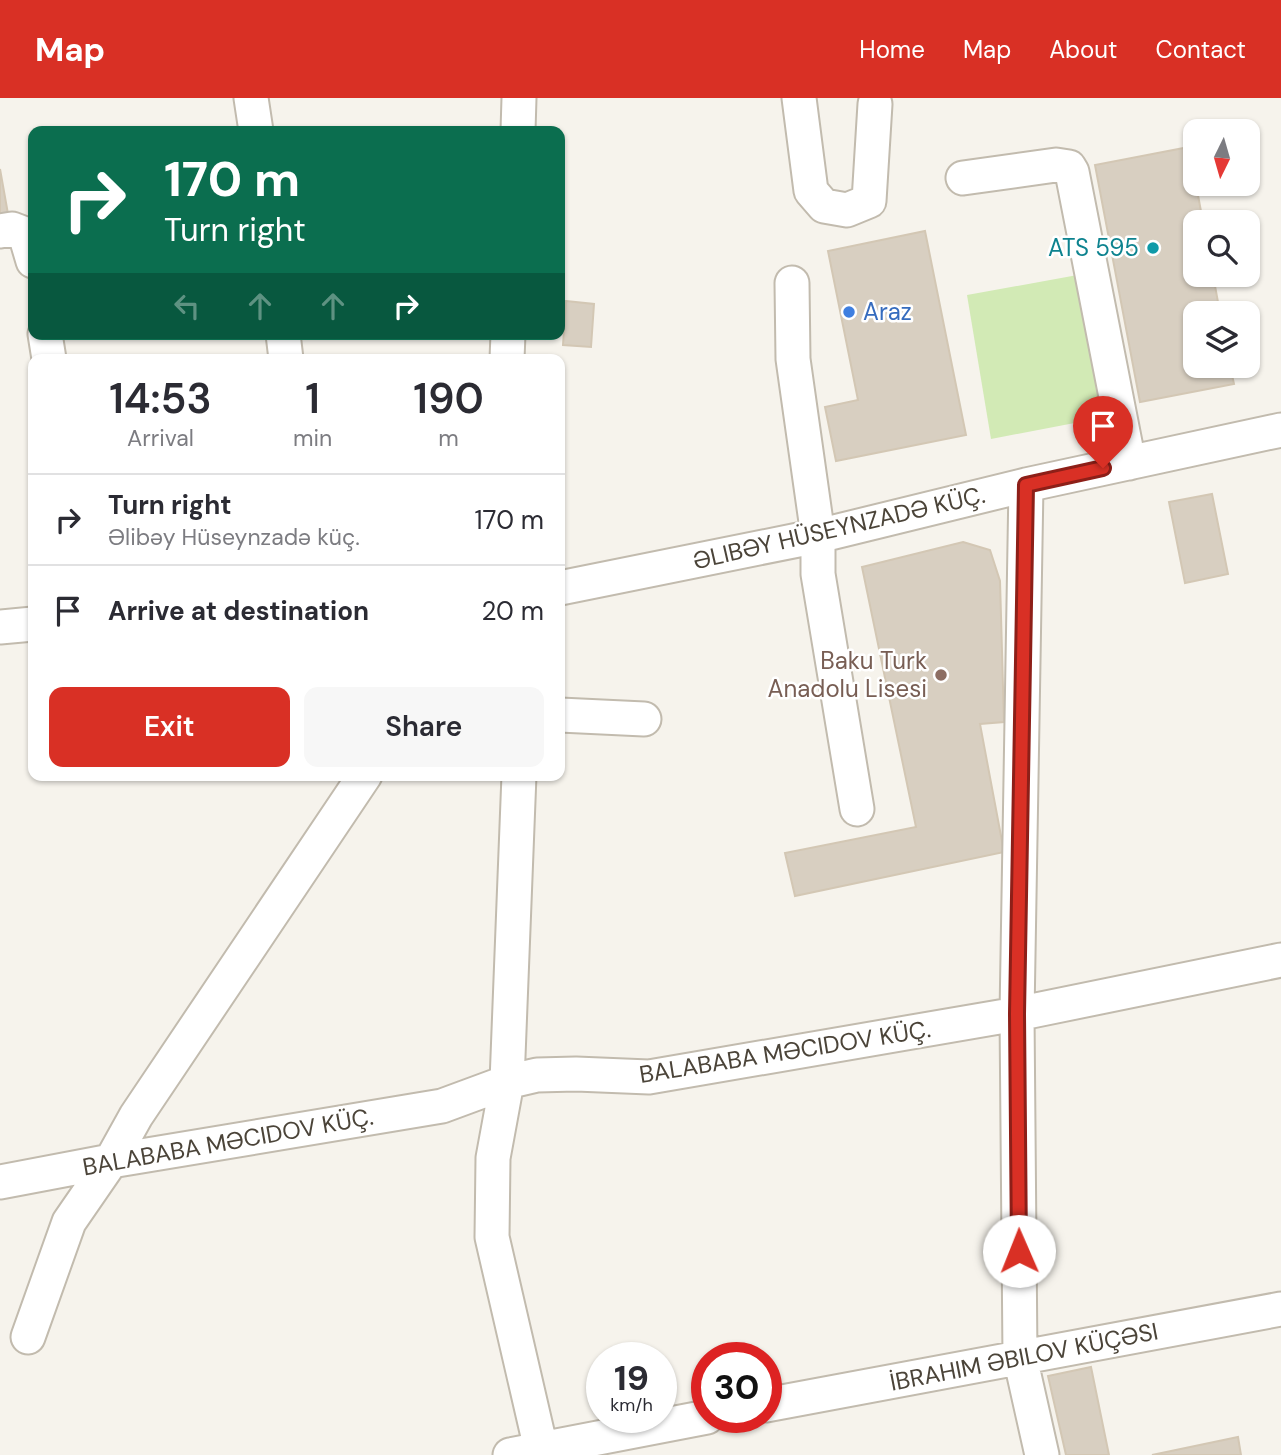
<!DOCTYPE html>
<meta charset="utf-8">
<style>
:root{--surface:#fff;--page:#f7f7f7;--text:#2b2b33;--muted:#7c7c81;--line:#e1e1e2;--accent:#d93025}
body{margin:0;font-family:"DM Sans",sans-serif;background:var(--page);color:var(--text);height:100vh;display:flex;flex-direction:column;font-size:26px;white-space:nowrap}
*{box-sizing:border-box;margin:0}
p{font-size:23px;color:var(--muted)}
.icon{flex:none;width:38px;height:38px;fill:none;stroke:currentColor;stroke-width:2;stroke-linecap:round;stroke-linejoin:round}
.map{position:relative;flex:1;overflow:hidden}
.side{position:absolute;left:28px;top:256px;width:537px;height:427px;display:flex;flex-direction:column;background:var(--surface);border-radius:14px;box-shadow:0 2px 5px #0004}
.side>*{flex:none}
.guide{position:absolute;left:28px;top:28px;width:537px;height:214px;border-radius:14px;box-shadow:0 2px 5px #0004;background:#0b6e4f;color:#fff;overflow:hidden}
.needle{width:46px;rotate:185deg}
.tools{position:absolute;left:1183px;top:21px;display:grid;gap:14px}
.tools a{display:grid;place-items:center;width:77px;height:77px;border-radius:14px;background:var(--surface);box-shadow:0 2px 5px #0004;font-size:35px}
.speed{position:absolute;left:586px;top:1244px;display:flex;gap:14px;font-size:35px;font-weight:700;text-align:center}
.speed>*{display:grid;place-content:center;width:91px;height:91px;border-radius:50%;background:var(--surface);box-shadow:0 2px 5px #0004;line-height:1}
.speed small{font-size:18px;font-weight:400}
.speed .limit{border:10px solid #d22;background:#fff;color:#111}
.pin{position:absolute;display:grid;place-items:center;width:60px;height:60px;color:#fff;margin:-72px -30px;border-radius:50% 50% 50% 0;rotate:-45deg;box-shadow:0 0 7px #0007}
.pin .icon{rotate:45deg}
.me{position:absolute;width:77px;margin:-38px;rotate:359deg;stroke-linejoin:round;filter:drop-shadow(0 0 5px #0008)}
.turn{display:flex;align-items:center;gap:24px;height:147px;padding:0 21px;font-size:32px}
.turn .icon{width:91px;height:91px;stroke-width:2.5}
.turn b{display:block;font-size:49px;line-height:60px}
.lanes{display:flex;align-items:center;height:66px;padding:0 21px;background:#0003;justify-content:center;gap:35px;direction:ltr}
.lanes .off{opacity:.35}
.eta{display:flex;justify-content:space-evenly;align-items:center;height:119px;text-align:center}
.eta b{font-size:42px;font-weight:600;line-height:49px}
.action{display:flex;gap:14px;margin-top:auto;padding:14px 21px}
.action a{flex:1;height:80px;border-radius:14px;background:var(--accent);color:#fff;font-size:28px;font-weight:600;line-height:80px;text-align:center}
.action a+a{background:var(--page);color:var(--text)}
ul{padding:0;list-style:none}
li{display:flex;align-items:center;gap:21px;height:91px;padding:0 21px;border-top:2px solid var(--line)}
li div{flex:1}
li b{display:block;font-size:26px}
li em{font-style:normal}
header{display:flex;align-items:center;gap:42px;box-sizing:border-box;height:98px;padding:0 35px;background:var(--accent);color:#fff}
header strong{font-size:33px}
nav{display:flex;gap:38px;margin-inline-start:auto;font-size:24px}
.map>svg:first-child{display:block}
.green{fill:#d2eab5}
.building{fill:#d8cfc1;stroke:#d3c7b4;stroke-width:2}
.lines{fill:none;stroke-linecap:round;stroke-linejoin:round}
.minor-casing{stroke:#c2bbae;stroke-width:37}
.minor{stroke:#fff;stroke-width:33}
.route-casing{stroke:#8d1f18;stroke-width:18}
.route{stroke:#d93025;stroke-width:12}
.culture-dot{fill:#0f9aa8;stroke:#fff;stroke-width:2.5}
.shop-dot{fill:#3f7fe0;stroke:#fff;stroke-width:2.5}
.education-dot{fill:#8d6e63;stroke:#fff;stroke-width:2.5}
.labels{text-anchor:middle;stroke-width:5;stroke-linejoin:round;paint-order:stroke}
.culture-label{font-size:24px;fill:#0d838f;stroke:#fff;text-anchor:end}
.shop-label{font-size:24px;fill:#366cbe;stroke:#fff;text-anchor:start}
.street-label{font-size:24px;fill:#4b4439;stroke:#fff}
.education-label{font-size:24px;fill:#785e54;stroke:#fff;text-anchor:end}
</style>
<header>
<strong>Map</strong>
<nav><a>Home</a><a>Map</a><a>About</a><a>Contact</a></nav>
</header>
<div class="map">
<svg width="1281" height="1357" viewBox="0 0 1281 1357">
<rect width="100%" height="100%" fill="#f6f3ec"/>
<path class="green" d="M 1083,176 L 1111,318 L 991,341 L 967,197 Z"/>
<path class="building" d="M 1189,49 L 1203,124 L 1195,124 L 1195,177 L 1213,177 L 1220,215 L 1195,215 L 1195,268 L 1230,268 L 1234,286 L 1140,304 L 1095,67 Z
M 0,71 L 8,116 L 0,117 Z
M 925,133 L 966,337 L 836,363 L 825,309 L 858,302 L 828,153 Z
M 566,203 L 594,206 L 591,249 L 563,247 Z
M 1212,396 L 1228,476 L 1185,485 L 1169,404 Z
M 963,444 L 990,452 L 1000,483 L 1004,624 L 980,626 L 1004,754 L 795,798 L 785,755 L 916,729 L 862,469 Z
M 1091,1269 L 1109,1357 L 1066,1357 L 1048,1278 Z
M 1238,1339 L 1241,1357 L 1152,1357 Z"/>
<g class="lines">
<g class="minor-casing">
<path id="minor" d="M 251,0 L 256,33
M 799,0 L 811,93 L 824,108 L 847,112 L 869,103 L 875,6
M 518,33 L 519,0
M 963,80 L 1056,67 L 1069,69 L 1072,74 L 1129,365
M 0,133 L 12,131 L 25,136 L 33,163
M 792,185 L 793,261 L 818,438 L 818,476 L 857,711
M 45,236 L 49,261
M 283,236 L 286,261
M 507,261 L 508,236
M 1026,387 L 1017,916 L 1020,1259 L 1042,1357
M 560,490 L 818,438 L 1026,387 L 1281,332
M 0,529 L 33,526
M 560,617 L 644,621
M 519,677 L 507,984 L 493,1060 L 492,1139 L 541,1351
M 0,1084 L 111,1063 L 442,1008 L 507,984 L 537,977 L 576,976 L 649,979 L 1017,916 L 1281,862
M 28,1239 L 69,1124 L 111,1063 L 136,1018 L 365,677
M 766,1307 L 1281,1211
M 510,1357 L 707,1319"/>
</g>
<use href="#minor" class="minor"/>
</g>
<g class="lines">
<g class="route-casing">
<path id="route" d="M 1019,1153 L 1017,916 L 1026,387 L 1103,370"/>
</g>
<use href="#route" class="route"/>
</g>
<circle class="culture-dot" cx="1153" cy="150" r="7"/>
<circle class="shop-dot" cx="849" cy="214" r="7"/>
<circle class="education-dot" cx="941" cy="577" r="7"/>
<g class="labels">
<g class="culture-label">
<text x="1139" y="158">ATS 595</text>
</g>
<g class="shop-label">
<text x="863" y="222">Araz</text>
</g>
<g class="street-label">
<text transform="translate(839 430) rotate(-13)" y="8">ƏLIBƏY HÜSEYNZADƏ KÜÇ.</text>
<text transform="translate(785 954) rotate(-9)" y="8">BALABABA MƏCIDOV KÜÇ.</text>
<text transform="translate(228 1044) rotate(-10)" y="8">BALABABA MƏCIDOV KÜÇ.</text>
<text transform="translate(1024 1259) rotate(-11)" y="8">İBRAHIM ƏBILOV KÜÇƏSI</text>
</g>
<g class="education-label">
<text x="927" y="571">Baku Turk<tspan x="927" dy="28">Anadolu Lisesi</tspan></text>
</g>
</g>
</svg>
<div class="tools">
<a><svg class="needle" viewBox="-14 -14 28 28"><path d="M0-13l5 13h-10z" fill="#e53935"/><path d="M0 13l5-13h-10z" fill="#7c7c81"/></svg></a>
<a><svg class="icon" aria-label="search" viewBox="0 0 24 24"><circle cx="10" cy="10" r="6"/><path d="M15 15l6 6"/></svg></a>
<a><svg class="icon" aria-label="layers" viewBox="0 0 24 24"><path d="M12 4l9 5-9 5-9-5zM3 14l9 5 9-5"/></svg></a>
</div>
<div class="speed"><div>19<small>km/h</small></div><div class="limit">30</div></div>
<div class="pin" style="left:1103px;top:370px;background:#d93025"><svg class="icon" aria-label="arrive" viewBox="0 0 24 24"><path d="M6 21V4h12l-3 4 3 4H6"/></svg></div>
<svg class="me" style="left:1019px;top:1153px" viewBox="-20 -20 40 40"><circle r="19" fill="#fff"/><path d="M0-13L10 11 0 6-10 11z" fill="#d93025"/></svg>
<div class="guide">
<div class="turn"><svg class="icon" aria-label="right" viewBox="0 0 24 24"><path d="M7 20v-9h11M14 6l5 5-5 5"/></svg><div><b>170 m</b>Turn right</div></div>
<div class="lanes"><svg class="icon off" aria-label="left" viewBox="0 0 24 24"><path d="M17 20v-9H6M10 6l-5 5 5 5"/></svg><svg class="icon off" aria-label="ahead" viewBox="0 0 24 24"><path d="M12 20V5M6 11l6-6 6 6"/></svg><svg class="icon off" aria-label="ahead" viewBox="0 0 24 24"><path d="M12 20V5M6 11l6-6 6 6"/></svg><svg class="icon" aria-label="right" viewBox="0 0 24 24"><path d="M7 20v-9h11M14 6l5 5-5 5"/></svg></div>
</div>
<section class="side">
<div class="eta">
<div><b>14:53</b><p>Arrival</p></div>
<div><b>1</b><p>min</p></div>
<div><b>190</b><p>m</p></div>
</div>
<ul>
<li><svg class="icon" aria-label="right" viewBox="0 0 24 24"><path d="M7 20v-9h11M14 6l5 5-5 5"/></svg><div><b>Turn right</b><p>Əlibəy Hüseynzadə küç.</p></div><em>170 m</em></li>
<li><svg class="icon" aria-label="arrive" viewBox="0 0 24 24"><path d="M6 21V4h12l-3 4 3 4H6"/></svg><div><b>Arrive at destination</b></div><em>20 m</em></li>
</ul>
<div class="action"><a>Exit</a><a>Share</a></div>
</section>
</div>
